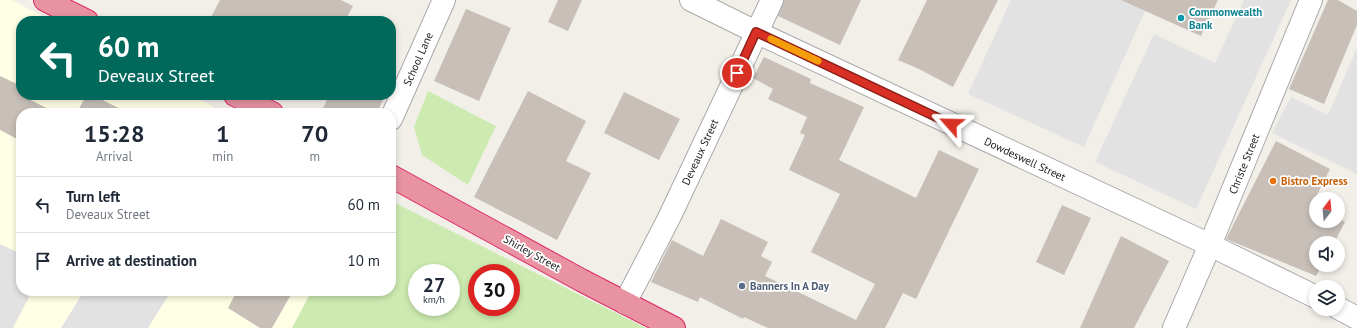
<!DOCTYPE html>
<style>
:root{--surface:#fff;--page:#f2f2f3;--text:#1f2937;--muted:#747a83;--line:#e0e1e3}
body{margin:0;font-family:"PT Sans",sans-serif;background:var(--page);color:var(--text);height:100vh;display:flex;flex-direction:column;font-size:15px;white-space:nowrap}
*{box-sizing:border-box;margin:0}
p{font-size:13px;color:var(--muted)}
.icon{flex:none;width:22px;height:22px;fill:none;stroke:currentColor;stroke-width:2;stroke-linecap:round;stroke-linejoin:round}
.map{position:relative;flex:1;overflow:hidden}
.side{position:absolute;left:16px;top:108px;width:380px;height:188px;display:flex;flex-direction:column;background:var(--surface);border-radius:16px;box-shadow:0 2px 6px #0003}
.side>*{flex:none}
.guide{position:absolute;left:16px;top:16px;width:380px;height:84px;border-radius:16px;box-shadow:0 2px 6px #0003;background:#00695c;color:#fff;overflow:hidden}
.needle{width:26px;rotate:16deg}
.tools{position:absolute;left:1309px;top:192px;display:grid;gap:8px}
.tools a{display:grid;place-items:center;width:36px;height:36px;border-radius:50%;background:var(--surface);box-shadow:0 2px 6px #0003;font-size:20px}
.speed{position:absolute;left:408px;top:264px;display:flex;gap:8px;font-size:20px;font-weight:700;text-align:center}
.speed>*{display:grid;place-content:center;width:52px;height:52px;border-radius:50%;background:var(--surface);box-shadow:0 2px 6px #0003;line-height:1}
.speed small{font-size:10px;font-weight:400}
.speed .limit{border:6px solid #d22;background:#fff;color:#111}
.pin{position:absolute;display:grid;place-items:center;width:34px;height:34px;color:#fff;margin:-17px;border:2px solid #fff;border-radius:50%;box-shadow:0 1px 4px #0007}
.me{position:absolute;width:44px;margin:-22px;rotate:295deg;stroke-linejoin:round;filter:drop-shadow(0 0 3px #0008)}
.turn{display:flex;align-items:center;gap:14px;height:84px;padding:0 16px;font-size:18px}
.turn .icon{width:52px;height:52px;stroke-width:2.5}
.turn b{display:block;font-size:28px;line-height:34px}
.eta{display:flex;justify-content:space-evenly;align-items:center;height:68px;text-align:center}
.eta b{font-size:24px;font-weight:700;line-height:28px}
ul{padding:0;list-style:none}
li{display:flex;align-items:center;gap:12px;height:56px;padding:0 16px;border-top:1px solid var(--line)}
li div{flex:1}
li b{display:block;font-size:15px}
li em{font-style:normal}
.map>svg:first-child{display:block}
.education{fill:#ffffe5}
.grass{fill:#cdebb0;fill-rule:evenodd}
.parking{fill:#e2e2e2}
.building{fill:#c7bfb8}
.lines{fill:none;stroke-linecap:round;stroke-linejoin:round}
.minor-casing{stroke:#a9a9a9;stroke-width:24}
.highway-casing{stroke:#dc2a67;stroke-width:24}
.minor{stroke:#fff;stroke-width:22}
.highway{stroke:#e892a2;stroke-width:22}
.route-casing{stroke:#8d1f18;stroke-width:10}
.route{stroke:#d93025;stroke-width:7}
.slow{stroke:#f59e0b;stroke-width:7}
.culture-dot{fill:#0f9aa8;stroke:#fff;stroke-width:1.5}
.food-dot{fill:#e8710a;stroke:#fff;stroke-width:1.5}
.service-dot{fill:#5c6f8a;stroke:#fff;stroke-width:1.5}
.labels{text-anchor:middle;stroke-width:3.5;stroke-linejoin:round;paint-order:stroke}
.culture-label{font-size:11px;font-weight:bold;fill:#0d838f;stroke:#fff;text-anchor:start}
.street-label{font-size:11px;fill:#222;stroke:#fff}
.food-label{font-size:11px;font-weight:bold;fill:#c56008;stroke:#fff;text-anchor:start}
.service-label{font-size:11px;font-weight:bold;fill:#4e5e75;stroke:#fff;text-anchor:start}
</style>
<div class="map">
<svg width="1357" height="328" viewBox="0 0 1357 328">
<rect width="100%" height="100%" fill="#f2efe9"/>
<path class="education" d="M 0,0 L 12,0 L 51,21 L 21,21 L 21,95 L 191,95 L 225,113 L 21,113 L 21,291 L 311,291 L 292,328 L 0,328 Z"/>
<path class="grass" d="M 428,91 L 496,126 L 468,185 L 422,155 L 414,127 Z
M 391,201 L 646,328 L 292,328 L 312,291 L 391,291 ZM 417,273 L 451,273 L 451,307 L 417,307 ZM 477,273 L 511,273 L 511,307 L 477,307 Z"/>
<path class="parking" d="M 1011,0 L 1150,0 L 1084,147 L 968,94 Z
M 1244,0 L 1291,0 L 1196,209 L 1095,162 L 1154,34 L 1215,63 Z
M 1357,48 L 1357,174 L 1272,133 L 1291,97 L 1328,115 Z
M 0,244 L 21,254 L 21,291 L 32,291 L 13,328 L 0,328 Z
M 84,291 L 159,291 L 168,296 L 148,328 L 61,328 Z"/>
<path class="building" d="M 220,0 L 341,0 L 353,6 L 345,21 L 209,21 Z
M 558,0 L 582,0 L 568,31 L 548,22 Z
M 784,0 L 861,0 L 840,45 L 778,16 Z
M 927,0 L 998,0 L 953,87 L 919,69 L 898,60 Z
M 1121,0 L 1218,0 L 1201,36 Z
M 1328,0 L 1338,0 L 1357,11 L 1357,25 L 1324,104 L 1289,89 Z
M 466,9 L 511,28 L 479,101 L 434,81 Z
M 764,57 L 811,79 L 810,83 L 864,107 L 839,160 L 916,198 L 939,150 L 979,169 L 916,299 L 903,293 L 885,328 L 768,328 L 744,317 L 743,319 L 700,297 L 698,302 L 651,282 L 672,240 L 703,256 L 721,219 L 768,242 L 761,256 L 772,262 L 765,276 L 856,320 L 875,284 L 811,252 L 840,194 L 789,170 L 805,135 L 800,133 L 807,117 L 768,99 L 773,89 L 753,78 Z
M 0,76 L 21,86 L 21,95 L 56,113 L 21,113 L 21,141 L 0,130 Z
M 528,91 L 586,121 L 566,161 L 591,173 L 557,240 L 474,197 Z
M 624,92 L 680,119 L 659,160 L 604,133 Z
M 86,95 L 93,95 L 128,113 L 77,113 Z
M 329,95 L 385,95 L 377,113 L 321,113 Z
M 1276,141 L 1330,169 L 1312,205 L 1316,207 L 1316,221 L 1338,221 L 1338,218 L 1345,222 L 1334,243 L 1316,243 L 1316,265 L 1322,265 L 1316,276 L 1226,239 Z
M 1062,205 L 1091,218 L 1064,275 L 1036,262 Z
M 1121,236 L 1169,261 L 1134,328 L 1080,328 Z
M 237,291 L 293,291 L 272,328 L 260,328 L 228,308 Z"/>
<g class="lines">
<g class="minor-casing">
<path id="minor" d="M 691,0 L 756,32 L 1210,245 L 1316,297
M 391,119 L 444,0
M 625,303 L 669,218 L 772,0
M 1338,308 L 1357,318
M 1174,328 L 1210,245 L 1311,0"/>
</g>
<g class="highway-casing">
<path id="highway" d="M 45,0 L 87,21
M 235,95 L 272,113
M 391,176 L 581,280 L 674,328"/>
</g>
<use href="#minor" class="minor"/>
<use href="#highway" class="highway"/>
</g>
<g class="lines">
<g class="route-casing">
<path id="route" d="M 737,73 L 756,32 L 951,124"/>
</g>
<use href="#route" class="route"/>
<path class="slow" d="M 771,39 L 818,61"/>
</g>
<circle class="culture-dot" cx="1181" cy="18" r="4"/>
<circle class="food-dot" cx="1273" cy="181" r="4"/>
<circle class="service-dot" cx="742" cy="286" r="4"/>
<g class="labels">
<g class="culture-label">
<text x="1189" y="16">Commonwealth<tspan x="1189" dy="13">Bank</tspan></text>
</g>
<g class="street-label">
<text transform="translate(418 59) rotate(-66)" y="4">School Lane</text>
<text transform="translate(700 152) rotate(-65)" y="4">Deveaux Street</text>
<text transform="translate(1025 159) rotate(25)" y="4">Dowdeswell Street</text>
<text transform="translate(1244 164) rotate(-68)" y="4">Christe Street</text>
<text transform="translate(532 253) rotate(29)" y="4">Shirley Street</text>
</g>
<g class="food-label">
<text x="1281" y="185">Bistro Express</text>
</g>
<g class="service-label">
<text x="750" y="290">Banners In A Day</text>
</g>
</g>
</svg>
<div class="tools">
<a><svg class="needle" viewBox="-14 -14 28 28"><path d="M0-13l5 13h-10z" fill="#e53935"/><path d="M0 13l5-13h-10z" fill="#747a83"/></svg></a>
<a><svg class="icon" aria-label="sound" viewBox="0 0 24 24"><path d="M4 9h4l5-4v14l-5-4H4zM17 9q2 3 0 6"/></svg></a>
<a><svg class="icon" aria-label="layers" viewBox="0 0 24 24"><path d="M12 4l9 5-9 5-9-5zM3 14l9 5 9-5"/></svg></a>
</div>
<div class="speed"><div>27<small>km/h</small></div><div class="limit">30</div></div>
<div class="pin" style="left:737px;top:73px;background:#d93025"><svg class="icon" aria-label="arrive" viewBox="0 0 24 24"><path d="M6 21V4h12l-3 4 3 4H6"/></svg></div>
<svg class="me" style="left:951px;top:124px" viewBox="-20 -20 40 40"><path d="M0-17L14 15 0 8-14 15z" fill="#d93025" stroke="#fff" stroke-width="4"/></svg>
<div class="guide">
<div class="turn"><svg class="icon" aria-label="left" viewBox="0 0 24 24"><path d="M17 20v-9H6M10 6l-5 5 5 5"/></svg><div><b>60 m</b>Deveaux Street</div></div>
</div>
<section class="side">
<div class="eta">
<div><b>15:28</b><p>Arrival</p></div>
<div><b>1</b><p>min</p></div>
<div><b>70</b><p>m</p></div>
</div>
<ul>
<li><svg class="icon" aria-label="left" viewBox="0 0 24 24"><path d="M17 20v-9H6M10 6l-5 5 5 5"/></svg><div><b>Turn left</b><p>Deveaux Street</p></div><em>60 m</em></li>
<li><svg class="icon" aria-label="arrive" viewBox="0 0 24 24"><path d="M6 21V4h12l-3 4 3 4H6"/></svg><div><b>Arrive at destination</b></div><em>10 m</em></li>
</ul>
</section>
</div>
